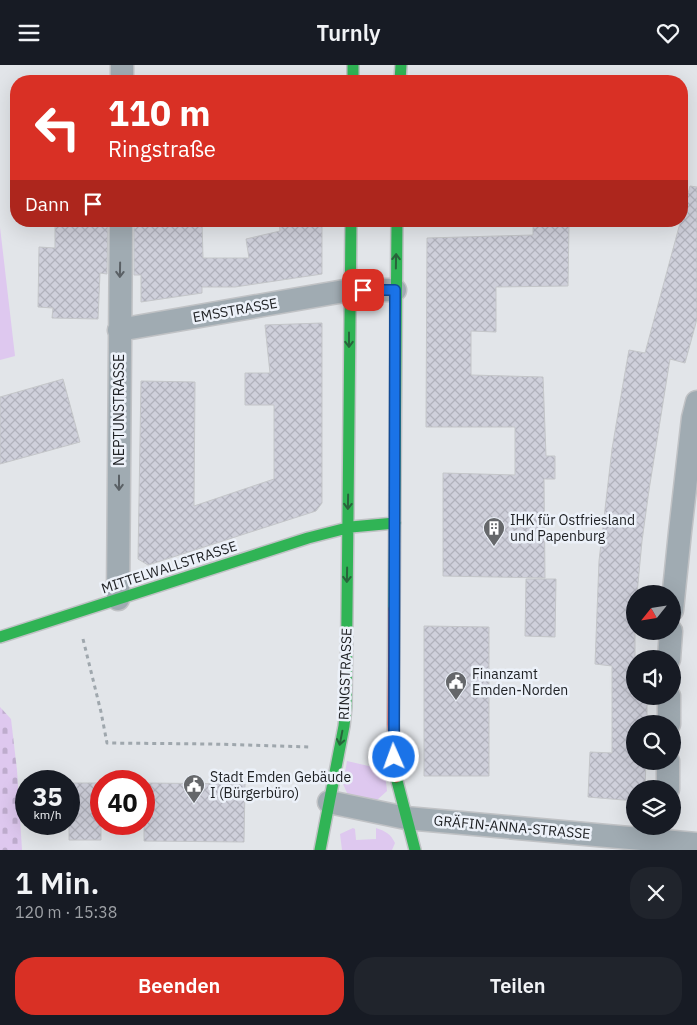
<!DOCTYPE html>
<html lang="de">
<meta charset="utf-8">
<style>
:root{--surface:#171b24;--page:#20242c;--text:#f1f3f6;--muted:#9ea1a6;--accent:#d93025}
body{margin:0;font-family:"IBM Plex Sans",sans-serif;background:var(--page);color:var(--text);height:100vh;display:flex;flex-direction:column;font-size:19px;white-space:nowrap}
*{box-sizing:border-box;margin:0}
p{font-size:16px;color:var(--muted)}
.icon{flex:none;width:28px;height:28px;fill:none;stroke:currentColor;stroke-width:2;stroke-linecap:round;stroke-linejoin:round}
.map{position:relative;height:785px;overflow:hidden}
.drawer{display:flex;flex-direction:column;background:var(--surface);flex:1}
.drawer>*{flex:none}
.guide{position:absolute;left:10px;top:10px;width:678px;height:152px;border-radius:20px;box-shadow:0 5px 20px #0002;background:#d93025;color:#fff;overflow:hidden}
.needle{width:32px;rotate:240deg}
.controls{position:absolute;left:626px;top:520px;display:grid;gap:10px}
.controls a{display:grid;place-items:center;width:55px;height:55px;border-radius:50%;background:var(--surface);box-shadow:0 5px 20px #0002;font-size:25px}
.speed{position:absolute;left:15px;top:705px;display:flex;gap:10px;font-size:25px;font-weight:700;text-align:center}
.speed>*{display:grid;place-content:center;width:65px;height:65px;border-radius:50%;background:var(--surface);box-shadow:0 5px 20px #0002;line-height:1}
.speed small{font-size:12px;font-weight:400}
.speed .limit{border:8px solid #d22;background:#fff;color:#111}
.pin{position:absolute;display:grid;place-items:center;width:42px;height:42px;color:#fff;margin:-21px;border-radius:10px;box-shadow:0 2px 8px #0006}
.me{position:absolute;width:55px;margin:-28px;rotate:358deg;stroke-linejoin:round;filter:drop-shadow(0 0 4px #0008)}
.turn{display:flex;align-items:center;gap:18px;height:105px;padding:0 15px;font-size:22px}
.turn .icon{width:65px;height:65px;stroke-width:2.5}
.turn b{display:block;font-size:35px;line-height:42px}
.then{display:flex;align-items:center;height:48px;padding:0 15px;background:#0003;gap:10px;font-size:19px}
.round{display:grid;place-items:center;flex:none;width:52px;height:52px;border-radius:20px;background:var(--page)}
.overview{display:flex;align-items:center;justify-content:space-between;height:85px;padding:0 15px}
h1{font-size:30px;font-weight:600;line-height:38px}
.cta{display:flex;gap:10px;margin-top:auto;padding:10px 15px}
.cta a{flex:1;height:58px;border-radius:20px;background:var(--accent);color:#fff;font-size:20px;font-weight:600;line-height:58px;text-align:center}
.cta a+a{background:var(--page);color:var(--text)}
header{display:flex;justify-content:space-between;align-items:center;height:65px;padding:0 15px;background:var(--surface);font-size:22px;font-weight:600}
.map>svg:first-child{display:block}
.green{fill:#dec8ef}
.cemetery{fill:url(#cemetery-stones)}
.building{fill:url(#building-cross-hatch);stroke:#c4c6c9}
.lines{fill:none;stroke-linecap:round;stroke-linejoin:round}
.street-casing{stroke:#c0c2c5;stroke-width:25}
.fast-casing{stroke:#c0c2c5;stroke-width:14}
.jam-casing{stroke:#c0c2c5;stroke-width:14}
.path{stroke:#9fa7ad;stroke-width:3;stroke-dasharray:4 4;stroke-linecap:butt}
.street{stroke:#a0abb2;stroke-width:22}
.fast{stroke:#30b455;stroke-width:11}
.jam{stroke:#e5322d;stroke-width:11}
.oneway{stroke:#28643b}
.oneway2{stroke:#5a6065}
.route-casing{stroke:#114b97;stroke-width:12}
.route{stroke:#1a73e8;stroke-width:9}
.labels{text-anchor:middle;stroke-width:5;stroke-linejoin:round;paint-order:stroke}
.street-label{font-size:14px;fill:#212326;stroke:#ecf1f9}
.poi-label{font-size:14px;fill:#212326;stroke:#ecf1f9;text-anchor:start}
</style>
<header><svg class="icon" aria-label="menu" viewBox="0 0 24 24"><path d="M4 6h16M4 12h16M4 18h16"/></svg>Turnly<svg class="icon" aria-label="heart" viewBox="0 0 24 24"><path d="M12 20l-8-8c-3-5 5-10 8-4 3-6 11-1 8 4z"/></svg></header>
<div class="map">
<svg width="697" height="785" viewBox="0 0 697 785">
<defs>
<pattern id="cemetery-stones" width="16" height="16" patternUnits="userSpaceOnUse" patternTransform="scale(1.25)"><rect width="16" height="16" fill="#dec8ef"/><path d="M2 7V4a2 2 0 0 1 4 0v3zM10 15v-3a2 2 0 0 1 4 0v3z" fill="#beaccd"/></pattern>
<pattern id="building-cross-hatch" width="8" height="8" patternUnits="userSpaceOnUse" patternTransform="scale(1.25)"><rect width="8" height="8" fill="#cfd0db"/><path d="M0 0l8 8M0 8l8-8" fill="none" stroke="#b1b2bc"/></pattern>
</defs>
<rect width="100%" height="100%" fill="#e2e5e9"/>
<path class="green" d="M 0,162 L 15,291 L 0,295 Z
M 347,696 L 373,702 L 385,708 L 387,726 L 377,735 L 362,735 L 348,730 L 343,719 Z
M 353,763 L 355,764 L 356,775 L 376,774 L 376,763 C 385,766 391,769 395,778 L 392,785 L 342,785 L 340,769 Z"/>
<path class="cemetery" d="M 0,642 L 11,654 L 17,705 L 22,785 L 0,785 Z"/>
<path class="building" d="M 690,121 L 697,122 L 697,254 L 685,298 L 670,294 L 649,425 L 642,476 L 637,529 L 635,529 L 635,631 L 647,631 L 647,659 L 635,659 L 635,696 L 646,696 L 645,724 L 635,724 L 635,736 L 588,732 L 590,687 L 612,688 L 612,601 L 595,599 L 599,496 L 612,384 L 623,319 L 629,285 L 645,288 Z
M 55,156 L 108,157 L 107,209 L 100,208 L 98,254 L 52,253 L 53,243 L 38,242 L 39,182 L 55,183 Z
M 279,156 L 322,156 L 322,209 L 235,222 L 202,222 L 202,228 L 141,237 L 141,210 L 134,210 L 134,157 L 202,157 L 203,193 L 249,193 L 246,174 L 280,166 Z
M 569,159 L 568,221 L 496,222 L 496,267 L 471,266 L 471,310 L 543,312 L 546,391 L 555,391 L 555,414 L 544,414 L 545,513 L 443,511 L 443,408 L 515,410 L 515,362 L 426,362 L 427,173 L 533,170 L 533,160 Z
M 322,258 L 322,438 L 316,446 L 148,500 L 138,494 L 141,316 L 195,317 L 194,441 L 274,414 L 274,340 L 245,340 L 245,308 L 270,308 L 265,260 Z
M 63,314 L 80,377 L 0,399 L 0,332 Z
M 526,514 L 556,514 L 555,572 L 525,571 Z
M 424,561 L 489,562 L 489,711 L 424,711 Z
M 69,718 L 101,718 L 101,775 L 69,775 Z
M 144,718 L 245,719 L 244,777 L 144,776 Z"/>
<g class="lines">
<g class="street-casing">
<path id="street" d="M 122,16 L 122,0
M 119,265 L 350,225 L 395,225
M 118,534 L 121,156
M 672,545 L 680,467 L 693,353 L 697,337
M 669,594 L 671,566
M 669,659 L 669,631
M 668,724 L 668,696
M 329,737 L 406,753 L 697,779"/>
</g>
<g class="fast-casing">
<path id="fast" d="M 353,0 L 353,16
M 400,16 L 401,0
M 394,544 L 397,156
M 0,572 L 308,473 L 351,462 L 395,458
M 396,712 L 415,785
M 320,785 L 344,661 L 346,642 L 351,156"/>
</g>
<g class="jam-casing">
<path id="jam" d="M 394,544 L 393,659 L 396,712"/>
</g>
<path class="path" d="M 83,574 L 101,647 L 107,678 L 212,679 L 311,682"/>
<use href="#street" class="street"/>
<use href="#fast" class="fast"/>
<use href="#jam" class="jam"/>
</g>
<defs><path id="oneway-shaft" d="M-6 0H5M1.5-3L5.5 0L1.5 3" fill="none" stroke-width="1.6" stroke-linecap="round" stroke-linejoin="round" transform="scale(1.25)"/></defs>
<g class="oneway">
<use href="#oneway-shaft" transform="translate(396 196) rotate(-89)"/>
<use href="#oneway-shaft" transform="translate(349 275) rotate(90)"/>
<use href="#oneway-shaft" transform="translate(348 437) rotate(91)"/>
<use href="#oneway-shaft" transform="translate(347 510) rotate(91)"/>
<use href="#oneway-shaft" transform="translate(341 673) rotate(101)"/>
</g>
<g class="oneway2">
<use href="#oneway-shaft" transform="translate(120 205) rotate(91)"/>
<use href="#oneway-shaft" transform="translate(119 418) rotate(90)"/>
</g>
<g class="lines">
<g class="route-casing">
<path id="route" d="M 363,225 L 395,225 L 394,692"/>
</g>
<use href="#route" class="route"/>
</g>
<defs>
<g id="building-pin" transform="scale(1.125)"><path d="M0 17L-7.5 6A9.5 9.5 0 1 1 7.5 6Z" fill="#65676a" stroke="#ecf1f9"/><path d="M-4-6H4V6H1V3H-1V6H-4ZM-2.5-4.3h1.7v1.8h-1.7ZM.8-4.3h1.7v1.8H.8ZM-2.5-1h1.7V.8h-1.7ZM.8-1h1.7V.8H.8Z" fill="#fff"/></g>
<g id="civic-pin" transform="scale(1.125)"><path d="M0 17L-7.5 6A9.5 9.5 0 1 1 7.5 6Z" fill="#65676a" stroke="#ecf1f9"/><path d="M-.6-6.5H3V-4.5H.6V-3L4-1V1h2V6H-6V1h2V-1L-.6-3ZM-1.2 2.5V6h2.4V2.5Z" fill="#fff"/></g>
</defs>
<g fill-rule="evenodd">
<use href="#building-pin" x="494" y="463"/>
<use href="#civic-pin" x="456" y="617"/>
<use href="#civic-pin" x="194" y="720"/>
</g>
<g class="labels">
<g class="street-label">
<text transform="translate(235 245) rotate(-10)" y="5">EMSSTRASSE</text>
<text transform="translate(119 345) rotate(-90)" y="5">NEPTUNSTRASSE</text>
<text transform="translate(169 502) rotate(-18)" y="5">MITTELWALLSTRASSE</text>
<text transform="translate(345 609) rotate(-88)" y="5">RINGSTRASSE</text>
<text transform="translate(512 762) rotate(5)" y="5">GRÄFIN-ANNA-STRASSE</text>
</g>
<g class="poi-label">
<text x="510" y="460">IHK für Ostfriesland<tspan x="510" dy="16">und Papenburg</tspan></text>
<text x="472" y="614">Finanzamt<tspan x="472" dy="16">Emden-Norden</tspan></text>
<text x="210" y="717">Stadt Emden Gebäude<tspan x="210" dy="16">I (Bürgerbüro)</tspan></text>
</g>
</g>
</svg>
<div class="controls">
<a><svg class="needle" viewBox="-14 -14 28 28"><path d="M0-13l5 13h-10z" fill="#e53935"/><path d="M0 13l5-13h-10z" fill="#9ea1a6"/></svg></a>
<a><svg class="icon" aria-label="sound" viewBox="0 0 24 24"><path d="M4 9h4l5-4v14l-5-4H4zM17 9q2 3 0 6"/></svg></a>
<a><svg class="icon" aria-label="search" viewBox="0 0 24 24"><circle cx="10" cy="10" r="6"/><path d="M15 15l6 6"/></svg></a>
<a><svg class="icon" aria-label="layers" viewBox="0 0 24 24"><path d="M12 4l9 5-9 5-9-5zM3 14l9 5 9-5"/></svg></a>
</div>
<div class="speed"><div>35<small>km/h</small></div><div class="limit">40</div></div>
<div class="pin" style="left:363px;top:225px;background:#d93025"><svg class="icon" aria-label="arrive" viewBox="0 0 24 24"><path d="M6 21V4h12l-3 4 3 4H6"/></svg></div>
<svg class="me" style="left:394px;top:692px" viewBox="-20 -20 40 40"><circle r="17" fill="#1a73e8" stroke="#fff" stroke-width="3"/><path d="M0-11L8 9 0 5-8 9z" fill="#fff"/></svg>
<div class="guide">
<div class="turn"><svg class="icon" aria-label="left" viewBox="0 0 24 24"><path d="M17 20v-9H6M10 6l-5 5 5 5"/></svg><div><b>110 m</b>Ringstraße</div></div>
<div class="then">Dann<svg class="icon" aria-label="arrive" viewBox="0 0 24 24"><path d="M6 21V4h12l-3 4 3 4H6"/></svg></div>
</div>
</div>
<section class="drawer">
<div class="overview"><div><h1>1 Min.</h1><p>120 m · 15:38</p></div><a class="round"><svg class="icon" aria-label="close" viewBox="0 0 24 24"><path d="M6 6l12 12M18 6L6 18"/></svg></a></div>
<div class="cta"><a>Beenden</a><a>Teilen</a></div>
</section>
